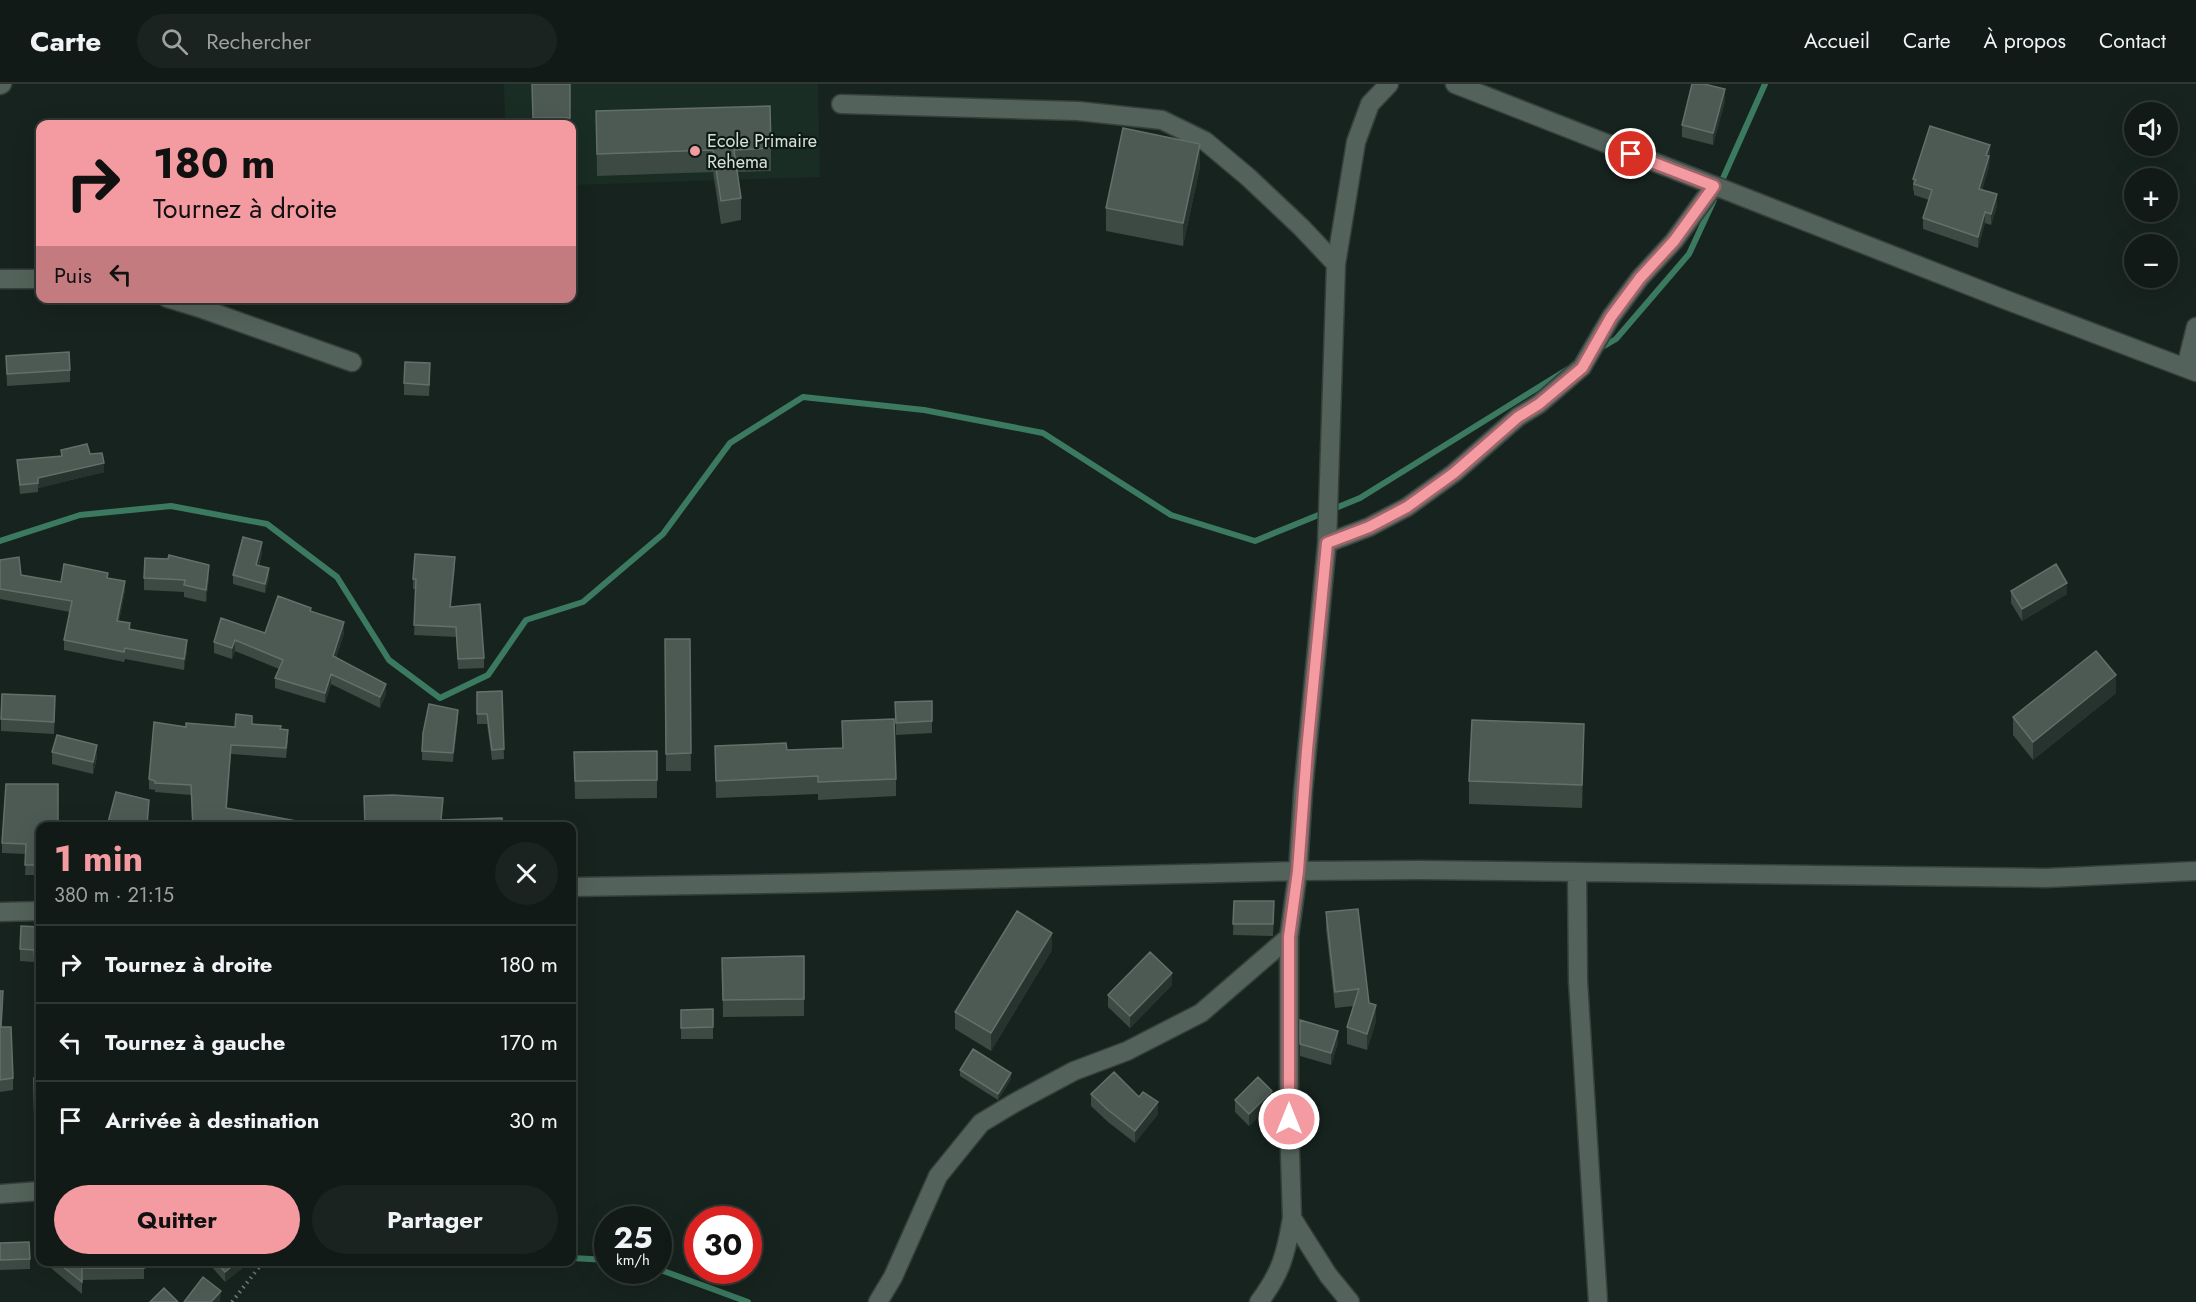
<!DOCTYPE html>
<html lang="fr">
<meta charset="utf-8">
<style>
:root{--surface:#111a16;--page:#1a231f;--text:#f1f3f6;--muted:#9ca1a1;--line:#303835;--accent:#f49aa1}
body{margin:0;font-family:Jost,sans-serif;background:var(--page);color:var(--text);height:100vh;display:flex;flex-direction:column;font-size:22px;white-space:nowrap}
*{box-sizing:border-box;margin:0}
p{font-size:20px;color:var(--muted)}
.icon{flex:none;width:33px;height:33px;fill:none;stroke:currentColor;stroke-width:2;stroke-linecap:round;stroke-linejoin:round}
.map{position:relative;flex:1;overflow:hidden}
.drawer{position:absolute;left:36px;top:738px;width:540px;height:444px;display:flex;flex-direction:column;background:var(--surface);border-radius:12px;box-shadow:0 6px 24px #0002,0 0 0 2px var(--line)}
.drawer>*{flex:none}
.guide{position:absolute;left:36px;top:36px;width:540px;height:183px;border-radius:12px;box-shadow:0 6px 24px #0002,0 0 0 2px var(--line);background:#f49aa1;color:#111;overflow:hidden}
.controls{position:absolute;left:2124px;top:18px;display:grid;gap:12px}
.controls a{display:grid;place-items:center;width:54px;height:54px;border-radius:50%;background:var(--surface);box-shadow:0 6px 24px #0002,0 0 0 2px var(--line);font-size:30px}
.speed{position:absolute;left:594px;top:1122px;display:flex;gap:12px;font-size:30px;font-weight:700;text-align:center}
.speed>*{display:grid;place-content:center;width:78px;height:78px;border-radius:50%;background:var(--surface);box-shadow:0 6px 24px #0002,0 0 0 2px var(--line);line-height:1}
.speed small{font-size:15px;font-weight:400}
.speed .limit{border:9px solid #d22;background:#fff;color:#111}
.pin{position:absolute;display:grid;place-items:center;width:51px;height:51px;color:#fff;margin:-26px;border:3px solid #fff;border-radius:50%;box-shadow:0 2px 6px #0007}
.me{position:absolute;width:66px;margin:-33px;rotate:0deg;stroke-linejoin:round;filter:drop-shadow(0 0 4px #0008)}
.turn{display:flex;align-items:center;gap:21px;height:126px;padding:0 18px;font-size:27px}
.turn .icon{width:78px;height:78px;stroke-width:2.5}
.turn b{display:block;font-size:42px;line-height:51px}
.then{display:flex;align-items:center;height:57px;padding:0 18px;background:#0003;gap:12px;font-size:22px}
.round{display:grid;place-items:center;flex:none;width:63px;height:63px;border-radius:32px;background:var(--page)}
.headline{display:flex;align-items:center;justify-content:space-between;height:102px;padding:0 18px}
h1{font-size:36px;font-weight:700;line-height:45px;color:var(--accent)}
.cta{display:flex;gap:12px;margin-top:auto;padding:12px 18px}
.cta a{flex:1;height:69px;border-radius:36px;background:var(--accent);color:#111;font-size:24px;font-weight:700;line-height:69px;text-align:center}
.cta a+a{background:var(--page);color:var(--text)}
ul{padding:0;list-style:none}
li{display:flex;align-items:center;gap:18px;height:78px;padding:0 18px;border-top:2px solid var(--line)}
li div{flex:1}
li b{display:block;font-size:22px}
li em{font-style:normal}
header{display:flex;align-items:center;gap:36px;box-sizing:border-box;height:84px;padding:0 30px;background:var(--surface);border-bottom:2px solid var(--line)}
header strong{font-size:28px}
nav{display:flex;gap:33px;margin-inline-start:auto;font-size:21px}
.search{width:420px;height:54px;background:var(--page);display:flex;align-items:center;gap:15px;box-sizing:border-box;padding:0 21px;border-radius:33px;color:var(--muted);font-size:22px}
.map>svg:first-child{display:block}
.built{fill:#192d24}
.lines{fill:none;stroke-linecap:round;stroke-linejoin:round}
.stream{stroke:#3b7960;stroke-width:6}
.minor-casing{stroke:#36403b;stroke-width:21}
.path{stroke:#717b76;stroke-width:4;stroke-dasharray:1.5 4.5;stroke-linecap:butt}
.minor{stroke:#53625a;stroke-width:18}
.wall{fill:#3d4943}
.shaded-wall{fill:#27332e}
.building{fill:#4d5a54;stroke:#636f69;stroke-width:1.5}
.route-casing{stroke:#9f6469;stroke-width:15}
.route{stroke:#f49aa1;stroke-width:10}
.poi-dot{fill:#f49aa1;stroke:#0d1a14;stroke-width:2}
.labels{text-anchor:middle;stroke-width:4.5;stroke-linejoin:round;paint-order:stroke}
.poi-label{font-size:18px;fill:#d8e0dc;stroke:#0d1a14;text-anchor:start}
</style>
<header>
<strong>Carte</strong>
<div class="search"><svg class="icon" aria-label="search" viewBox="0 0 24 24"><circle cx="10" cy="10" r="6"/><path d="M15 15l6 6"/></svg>Rechercher</div>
<nav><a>Accueil</a><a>Carte</a><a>À propos</a><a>Contact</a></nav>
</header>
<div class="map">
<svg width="2196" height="1218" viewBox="0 0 2196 1218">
<rect width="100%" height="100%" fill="#17231e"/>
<path class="built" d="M 504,0 L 818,0 L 820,93 L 572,101 L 572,40 L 505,40 Z"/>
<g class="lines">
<path class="stream" d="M 1720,101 L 1765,0
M 1599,265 L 1616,255 L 1689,170 L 1714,116
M 0,457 L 80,431 L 171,422 L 267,440 L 337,493 L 389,576 L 440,614 L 488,591 L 526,536 L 583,518 L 663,450 L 730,359 L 803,313 L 924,326 L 1043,349 L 1171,431 L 1255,457 L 1360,414 L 1568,285
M 572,1174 L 608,1176
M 658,1185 L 748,1218"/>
<g class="minor-casing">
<path id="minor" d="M 1455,0 L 2001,214 L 2196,288
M 0,1 L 2,0
M 841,20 L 1078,27 L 1162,36 L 1205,57 L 1248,93 L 1301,143 L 1336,180 L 1327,459 L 1303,708 L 1298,787 L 1289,853 L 1289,1035 L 1292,1134 L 1328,1191 L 1350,1218
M 1336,180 L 1356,58 L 1370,20 L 1389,0
M 0,195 L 40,195
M 167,214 L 203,225 L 352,278
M 2186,283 L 2196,243
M 1327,459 L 1369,443 L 1407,423 L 1454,389 L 1518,333 L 1539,320 L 1582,283 L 1611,233 L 1640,194 L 1674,157 L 1714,102
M 1577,789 L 1578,897 L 1598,1218
M 572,803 L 819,799 L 1298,787 L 1420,786 L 2046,794 L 2196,787
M 0,828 L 40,827
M 0,1110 L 40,1107
M 878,1218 L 893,1193 L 938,1092 L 981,1039 L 1016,1018 L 1074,987 L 1127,967 L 1201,929 L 1289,853
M 1259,1218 C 1281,1189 1286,1170 1292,1134"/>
</g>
<path class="path" d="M 232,1218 L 263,1178"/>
<use href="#minor" class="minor"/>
</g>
<path class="wall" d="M 532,0 L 570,0 L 570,40 L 533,40 Z
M 1725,17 L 1713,61 L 1682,53 L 1682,41 Z
M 596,27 L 771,64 L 771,87 L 737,88 L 741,114 L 741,136 L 721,140 L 713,88 L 597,92 Z
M 1990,61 L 1989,83 L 1982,106 L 1997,122 L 1991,141 L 1985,139 L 1978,164 L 1923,145 L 1923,134 L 1929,116 L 1914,111 L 1914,107 L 1913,106 L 1913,95 Z
M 1200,83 L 1183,162 L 1106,147 L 1106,124 Z
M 6,272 L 70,286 L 70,298 L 7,302 Z
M 430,291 L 429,312 L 404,311 L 404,299 Z
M 61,366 L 90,370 L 104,388 L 38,404 L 38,408 L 20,410 L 17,376 L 61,372 Z
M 262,468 L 259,482 L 269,494 L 265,509 L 233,500 L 233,491 Z
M 0,476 L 21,491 L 61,498 L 108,494 L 125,507 L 119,537 L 130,545 L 187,566 L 184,586 L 125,575 L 124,578 L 64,566 L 64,556 L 70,528 L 0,515 Z
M 455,483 L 451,523 L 484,574 L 484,584 L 458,585 L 456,553 L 414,551 L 416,505 L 413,505 L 413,495 Z
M 209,493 L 206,518 L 184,513 L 184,508 L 144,506 L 144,494 Z
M 2011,507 L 2067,510 L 2022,537 L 2011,519 Z
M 265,549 L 344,549 L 336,574 L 386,610 L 380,624 L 331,600 L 325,619 L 275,604 L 275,594 L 279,585 L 235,567 L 232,575 L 214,569 L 214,558 Z
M 665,555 L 690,555 L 691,687 L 666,687 Z
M 502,607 L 504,675 L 492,676 L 487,640 L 477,640 L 477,608 Z
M 2116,609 L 2033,676 L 2013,651 L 2013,633 Z
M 932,617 L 932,649 L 896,651 L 895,618 Z
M 55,624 L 54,650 L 1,647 L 1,635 Z
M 458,635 L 453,678 L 422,676 L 422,667 Z
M 842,637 L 896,695 L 896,712 L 818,716 L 818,710 L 716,714 L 715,662 L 787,666 L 842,664 Z
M 252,640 L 281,645 L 288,656 L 286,674 L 231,670 L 227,725 L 297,742 L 192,742 L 191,711 L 155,708 L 155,706 L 149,705 L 149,695 L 186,643 L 235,643 Z
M 1584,663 L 1582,724 L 1469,720 L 1469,697 Z
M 657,667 L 657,714 L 575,715 L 574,668 Z
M 52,668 L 97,673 L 93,690 L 52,680 Z
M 40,742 L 40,791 L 25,791 L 26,770 L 2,769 L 2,759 Z
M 1234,817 L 1274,829 L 1273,852 L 1233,851 Z
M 1326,828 L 1369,919 L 1376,937 L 1367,966 L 1347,960 L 1347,943 L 1353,922 L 1335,924 L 1326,845 Z
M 40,843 L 40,919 L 38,919 L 34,878 L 20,877 L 20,865 Z
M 1052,866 L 991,967 L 955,945 L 955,928 Z
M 804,872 L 804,932 L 723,933 L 722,874 Z
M 1172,901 L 1130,944 L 1108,923 L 1108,911 Z
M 0,907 L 3,919 L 1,943 L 13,994 L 13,1006 L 0,1008 Z
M 713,925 L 713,955 L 681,955 L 681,926 Z
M 1300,936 L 1338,959 L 1331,981 L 1300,972 Z
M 960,986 L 1011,995 L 998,1016 L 960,992 Z
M 40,993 L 40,1057 L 35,1057 L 34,994 Z
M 1091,1010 L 1158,1030 L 1135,1059 L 1108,1038 L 1091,1022 Z
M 1235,1016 L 1272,1019 L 1249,1042 L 1235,1028 Z
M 0,1159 L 30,1175 L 30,1185 L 0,1186 Z
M 45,1178 L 138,1178 L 144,1184 L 144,1195 L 82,1196 L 82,1210 L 45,1179 Z
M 211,1178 L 250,1178 L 225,1198 L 211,1182 Z"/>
<path class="shaded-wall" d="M 1725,5 L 1725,17 L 1713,61 L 1713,49 Z
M 1200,60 L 1200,83 L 1183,162 L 1183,139 Z
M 1990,61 L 1989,83 L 1979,116 L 1979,105 Z
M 1997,110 L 1997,122 L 1991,141 L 1991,130 Z
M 1985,128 L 1985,139 L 1978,164 L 1978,153 Z
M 104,379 L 104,388 L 38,404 L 38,394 Z
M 262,458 L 262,468 L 256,490 L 256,481 Z
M 455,473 L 455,483 L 450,533 L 450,523 Z
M 209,481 L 209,493 L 206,518 L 206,506 Z
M 269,484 L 269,494 L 265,509 L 265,500 Z
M 125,497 L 125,507 L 117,548 L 117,537 Z
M 2067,499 L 2067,510 L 2022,537 L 2022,525 Z
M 344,538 L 344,549 L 333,583 L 333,572 Z
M 187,556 L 187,566 L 184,586 L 184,575 Z
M 235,556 L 235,567 L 232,575 L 232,564 Z
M 331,590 L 331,600 L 325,619 L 325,609 Z
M 2116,591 L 2116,609 L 2033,676 L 2033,658 Z
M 386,600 L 386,610 L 380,624 L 380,613 Z
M 458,626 L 458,635 L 453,678 L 453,669 Z
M 1584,640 L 1584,663 L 1582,724 L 1582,701 Z
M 97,661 L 97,673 L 93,690 L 93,678 Z
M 231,661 L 231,670 L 226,734 L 226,724 Z
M 1052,849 L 1052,866 L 991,967 L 991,949 Z
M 1172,889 L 1172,901 L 1130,944 L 1130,932 Z
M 1376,921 L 1376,937 L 1367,966 L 1367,950 Z
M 1338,947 L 1338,959 L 1331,981 L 1331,969 Z
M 1011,989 L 1011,995 L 998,1016 L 998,1010 Z
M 1272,1007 L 1272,1019 L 1249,1042 L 1249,1030 Z
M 1158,1018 L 1158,1030 L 1135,1059 L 1135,1047 Z
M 237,1178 L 250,1178 L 225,1198 L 225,1188 Z
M 221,1207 L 220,1218 L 211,1218 Z"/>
<path class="building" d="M 532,0 L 570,0 L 570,34 L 533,34 Z
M 1692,0 L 1704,0 L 1725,5 L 1713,49 L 1682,41 Z
M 770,22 L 771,64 L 734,66 L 741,114 L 721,117 L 713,66 L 597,70 L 596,27 Z
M 1930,42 L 1990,61 L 1986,71 L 1989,72 L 1979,105 L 1997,110 L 1991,130 L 1985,128 L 1978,153 L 1923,134 L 1932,106 L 1914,100 L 1916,96 L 1913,95 Z
M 1123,44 L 1200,60 L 1183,139 L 1106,124 Z
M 69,268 L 70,286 L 7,290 L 6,272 Z
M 405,278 L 430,279 L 429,301 L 404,299 Z
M 87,360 L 90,370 L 102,369 L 104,379 L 38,394 L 38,399 L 20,401 L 17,376 L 62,372 L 61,366 Z
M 243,453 L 262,458 L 256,481 L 269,484 L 265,500 L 233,491 Z
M 415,470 L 455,473 L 450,523 L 480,520 L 484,574 L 458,575 L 456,543 L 414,541 L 416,495 L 413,495 Z
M 169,471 L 209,481 L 206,506 L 184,501 L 185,496 L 144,494 L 145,474 L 168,475 Z
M 19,473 L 21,491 L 61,498 L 64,480 L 108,489 L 107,494 L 125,497 L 117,537 L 130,539 L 129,545 L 187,556 L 184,575 L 125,564 L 124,568 L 64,556 L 72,517 L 0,505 L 0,476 Z
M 2056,480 L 2067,499 L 2022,525 L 2011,507 Z
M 278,512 L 311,524 L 310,527 L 344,538 L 333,572 L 386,600 L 380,613 L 331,590 L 325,609 L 275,594 L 283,576 L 235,556 L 232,564 L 214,558 L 221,534 L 265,549 Z
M 665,555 L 690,555 L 691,669 L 666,670 Z
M 2096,567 L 2116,591 L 2033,658 L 2013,633 Z
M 502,607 L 504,665 L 492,666 L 487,630 L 477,630 L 477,608 Z
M 2,610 L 55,612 L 54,638 L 1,635 Z
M 932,617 L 932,637 L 896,639 L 895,618 Z
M 429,620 L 458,626 L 453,669 L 422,667 L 423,649 Z
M 236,630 L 252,632 L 252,640 L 281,642 L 280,645 L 288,646 L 286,664 L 231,661 L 226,724 L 297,737 L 296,742 L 193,742 L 191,701 L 155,699 L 155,697 L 149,695 L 154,638 L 186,643 L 186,639 L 235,643 Z
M 894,635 L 896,695 L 818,698 L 818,692 L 716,697 L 715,662 L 786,659 L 787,666 L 843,664 L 842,637 Z
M 1472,636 L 1584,640 L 1582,701 L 1469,697 Z
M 57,651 L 97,661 L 93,678 L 52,668 Z
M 657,667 L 657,696 L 575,697 L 574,668 Z
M 6,700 L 58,700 L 58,742 L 40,742 L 40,781 L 25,781 L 26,760 L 2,759 Z
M 116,708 L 149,716 L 147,742 L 107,742 Z
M 393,711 L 443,714 L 441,736 L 502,734 L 503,742 L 365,742 L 364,712 Z
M 1234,817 L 1274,817 L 1273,840 L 1233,840 Z
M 1358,825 L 1369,919 L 1376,921 L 1367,950 L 1347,943 L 1359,905 L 1335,908 L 1326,828 Z
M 1017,827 L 1052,849 L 991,949 L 955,928 Z
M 21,842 L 40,843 L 40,907 L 38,907 L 34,866 L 20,865 Z
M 1150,868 L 1172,889 L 1130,932 L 1108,911 Z
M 804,872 L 804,915 L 723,916 L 722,874 Z
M 0,907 L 3,907 L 1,943 L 11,943 L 13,994 L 0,996 Z
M 713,925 L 713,943 L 681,944 L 681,926 Z
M 1300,936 L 1338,947 L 1331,969 L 1300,960 Z
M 973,965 L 1011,989 L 998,1010 L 960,986 Z
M 1114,988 L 1139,1013 L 1143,1008 L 1158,1018 L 1135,1047 L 1108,1026 L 1091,1010 Z
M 40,993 L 40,1046 L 35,1046 L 34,994 Z
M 1258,993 L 1272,1007 L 1249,1030 L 1235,1016 Z
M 29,1158 L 30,1175 L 0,1176 L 0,1159 Z
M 57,1178 L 138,1178 L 144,1184 L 82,1184 L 82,1198 Z
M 216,1178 L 237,1178 L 225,1188 Z
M 203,1193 L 221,1207 L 211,1218 L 184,1218 Z
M 164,1204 L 178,1218 L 150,1218 Z"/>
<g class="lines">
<g class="route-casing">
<path id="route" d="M 1289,1035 L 1289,853 L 1298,787 L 1307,666 L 1327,459 L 1369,443 L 1407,423 L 1454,389 L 1518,333 L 1539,320 L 1582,284 L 1611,233 L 1640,194 L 1674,157 L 1714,102 L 1631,70"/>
</g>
<use href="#route" class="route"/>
</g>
<circle class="poi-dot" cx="695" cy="67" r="6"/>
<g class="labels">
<g class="poi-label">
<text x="707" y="63">Ecole Primaire<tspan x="707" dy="21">Rehema</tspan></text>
</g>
</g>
</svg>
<div class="controls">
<a><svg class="icon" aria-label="sound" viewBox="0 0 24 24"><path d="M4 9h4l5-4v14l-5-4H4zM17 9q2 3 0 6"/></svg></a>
<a>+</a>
<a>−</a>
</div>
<div class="speed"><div>25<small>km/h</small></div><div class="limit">30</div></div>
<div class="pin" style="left:1631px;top:70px;background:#d93025"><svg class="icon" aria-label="arrive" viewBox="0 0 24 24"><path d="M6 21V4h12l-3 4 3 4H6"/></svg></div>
<svg class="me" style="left:1289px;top:1035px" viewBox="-20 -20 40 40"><circle r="17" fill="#f49aa1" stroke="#fff" stroke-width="3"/><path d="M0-11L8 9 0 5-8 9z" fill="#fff"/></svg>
<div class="guide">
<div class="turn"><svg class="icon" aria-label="right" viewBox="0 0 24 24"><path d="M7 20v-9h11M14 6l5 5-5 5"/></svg><div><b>180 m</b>Tournez à droite</div></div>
<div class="then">Puis<svg class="icon" aria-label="left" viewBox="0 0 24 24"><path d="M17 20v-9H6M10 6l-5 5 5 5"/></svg></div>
</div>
<section class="drawer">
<div class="headline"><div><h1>1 min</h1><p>380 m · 21:15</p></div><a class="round"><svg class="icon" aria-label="close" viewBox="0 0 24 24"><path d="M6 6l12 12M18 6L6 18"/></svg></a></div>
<ul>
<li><svg class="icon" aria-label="right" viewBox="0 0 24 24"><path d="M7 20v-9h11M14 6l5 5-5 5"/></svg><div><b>Tournez à droite</b></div><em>180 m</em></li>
<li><svg class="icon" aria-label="left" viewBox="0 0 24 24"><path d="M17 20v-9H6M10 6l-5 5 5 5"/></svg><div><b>Tournez à gauche</b></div><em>170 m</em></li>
<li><svg class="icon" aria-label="arrive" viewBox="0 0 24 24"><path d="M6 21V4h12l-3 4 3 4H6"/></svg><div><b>Arrivée à destination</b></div><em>30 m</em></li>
</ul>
<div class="cta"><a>Quitter</a><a>Partager</a></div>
</section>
</div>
